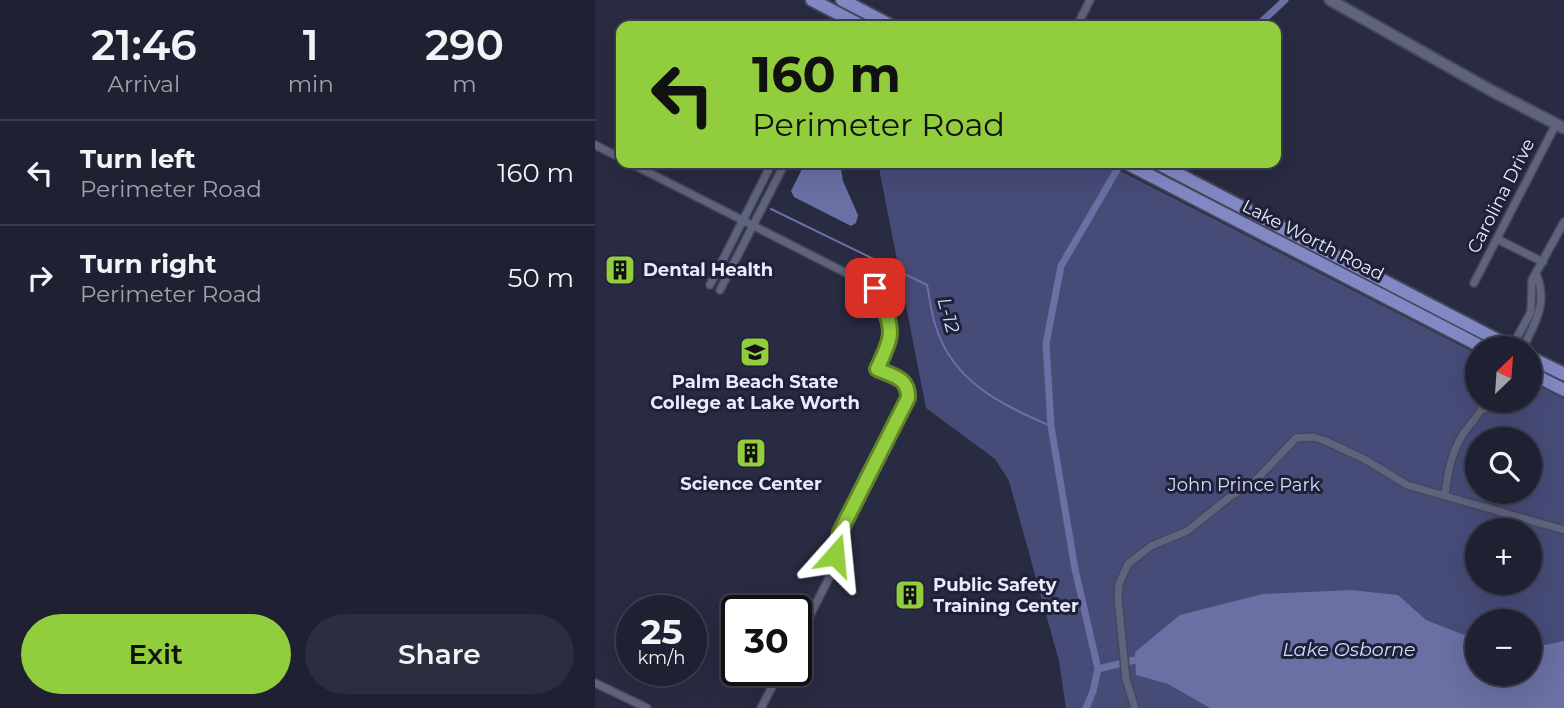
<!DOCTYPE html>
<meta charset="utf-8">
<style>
:root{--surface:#1f2032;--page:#2c2d3e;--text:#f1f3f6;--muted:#a1a3ac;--line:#3c3e4d;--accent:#92cd3e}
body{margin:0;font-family:Montserrat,sans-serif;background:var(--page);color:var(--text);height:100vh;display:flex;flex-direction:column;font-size:26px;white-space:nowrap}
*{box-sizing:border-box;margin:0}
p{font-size:23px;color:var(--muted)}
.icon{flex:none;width:38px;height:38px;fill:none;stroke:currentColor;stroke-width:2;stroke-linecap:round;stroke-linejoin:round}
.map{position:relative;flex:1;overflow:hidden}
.drawer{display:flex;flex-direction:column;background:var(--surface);width:595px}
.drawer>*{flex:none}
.top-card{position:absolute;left:21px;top:21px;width:665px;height:147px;border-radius:14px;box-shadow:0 7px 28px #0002,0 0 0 2px var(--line);background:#92cd3e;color:#111;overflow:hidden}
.needle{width:46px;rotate:25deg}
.controls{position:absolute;left:870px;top:336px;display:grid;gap:14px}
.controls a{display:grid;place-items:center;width:77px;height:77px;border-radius:50%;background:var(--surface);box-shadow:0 7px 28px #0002,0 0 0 2px var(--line);font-size:35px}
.speed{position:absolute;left:21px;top:595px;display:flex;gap:14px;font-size:35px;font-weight:700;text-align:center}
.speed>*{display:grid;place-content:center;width:91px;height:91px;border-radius:50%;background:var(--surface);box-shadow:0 7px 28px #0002,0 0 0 2px var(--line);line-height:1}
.speed small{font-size:18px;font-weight:400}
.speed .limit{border:4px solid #111;border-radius:10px;background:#fff;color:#111}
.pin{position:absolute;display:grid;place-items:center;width:60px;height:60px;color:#fff;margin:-30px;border-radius:14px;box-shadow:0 4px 10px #0006}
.me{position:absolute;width:77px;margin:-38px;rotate:18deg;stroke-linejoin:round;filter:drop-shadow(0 0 5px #0008)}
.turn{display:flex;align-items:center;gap:24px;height:147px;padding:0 21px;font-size:32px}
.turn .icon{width:91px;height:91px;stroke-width:2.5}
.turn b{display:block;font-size:49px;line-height:60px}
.eta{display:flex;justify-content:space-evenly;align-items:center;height:119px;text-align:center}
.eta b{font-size:42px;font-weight:600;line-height:49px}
.button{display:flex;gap:14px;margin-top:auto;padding:14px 21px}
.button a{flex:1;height:80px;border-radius:42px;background:var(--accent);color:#111;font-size:28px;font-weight:600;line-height:80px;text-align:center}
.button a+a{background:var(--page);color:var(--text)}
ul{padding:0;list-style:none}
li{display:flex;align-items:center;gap:21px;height:105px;padding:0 21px;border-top:2px solid var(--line)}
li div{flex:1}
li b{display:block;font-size:26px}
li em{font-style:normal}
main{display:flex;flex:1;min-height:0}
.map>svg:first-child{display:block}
.green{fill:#474b78;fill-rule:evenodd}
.water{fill:#6a6fa4}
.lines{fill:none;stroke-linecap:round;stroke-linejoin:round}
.stream{stroke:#6a6fa4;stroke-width:2}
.canal{stroke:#6a6fa4;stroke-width:7}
.street-casing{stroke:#45475a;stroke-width:10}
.secondary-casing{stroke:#45475a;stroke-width:14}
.primary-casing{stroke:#45475a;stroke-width:16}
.street{stroke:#5f637d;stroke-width:7}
.secondary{stroke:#5f637d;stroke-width:10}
.primary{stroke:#8288c4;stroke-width:12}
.route-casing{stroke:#5f8528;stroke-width:18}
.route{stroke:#92cd3e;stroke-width:12}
.labels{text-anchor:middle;stroke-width:6;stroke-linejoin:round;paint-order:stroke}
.street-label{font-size:18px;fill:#e8ebfa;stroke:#1f2138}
.poi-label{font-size:18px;font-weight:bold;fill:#e8ebfa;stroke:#1f2138;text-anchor:start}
.park-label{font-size:18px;fill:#d7dbfc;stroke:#1f2138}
.water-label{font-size:19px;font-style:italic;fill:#d5d9fa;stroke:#1f2138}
</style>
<main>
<section class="drawer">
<div class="eta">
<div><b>21:46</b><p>Arrival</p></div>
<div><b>1</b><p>min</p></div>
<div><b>290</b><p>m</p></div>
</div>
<ul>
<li><svg class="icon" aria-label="left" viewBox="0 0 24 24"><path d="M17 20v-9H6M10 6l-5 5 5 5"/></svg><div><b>Turn left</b><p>Perimeter Road</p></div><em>160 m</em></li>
<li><svg class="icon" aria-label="right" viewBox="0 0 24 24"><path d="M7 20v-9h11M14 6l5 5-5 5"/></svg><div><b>Turn right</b><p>Perimeter Road</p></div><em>50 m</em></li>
</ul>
<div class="button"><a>Exit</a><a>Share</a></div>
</section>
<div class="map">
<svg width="969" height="708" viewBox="0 0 969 708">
<rect width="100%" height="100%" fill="#292b42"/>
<path class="green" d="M 283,163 L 510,163 L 882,354 L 882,401 L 934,401 L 935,381 L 969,399 L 969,708 L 471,708 L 464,661 L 414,481 L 400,459 L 331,408 ZM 882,439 L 934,439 L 934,492 L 882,492 ZM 882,530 L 934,530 L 934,583 L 882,583 ZM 882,621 L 934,621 L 934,674 L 882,674 Z"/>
<path class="water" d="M 210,163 L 245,163 L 248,181 L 263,215 L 261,223 L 256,226 L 199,197 L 196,191 Z
M 756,590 L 803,595 L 831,620 L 882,640 L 882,674 L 934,674 L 935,648 L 969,641 L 969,708 L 615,708 L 573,684 L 541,675 L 540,652 L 585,615 L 668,594 Z"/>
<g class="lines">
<path class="stream" d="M 176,209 L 332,285 C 335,298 336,314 341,327 C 358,382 407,405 456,426"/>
<path class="canal" d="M 662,26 L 690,0
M 503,669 L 540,660
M 491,708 L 498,691 L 503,669 L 480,569 L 456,426 L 451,344 L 466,266 L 526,163"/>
<g class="street-casing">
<path id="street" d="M 482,26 L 495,0
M 0,145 L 26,158
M 35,163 L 261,278 L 284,293 L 296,329 L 296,340 L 282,369 C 297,376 314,379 313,398 L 245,532 L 240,545 L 236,574 L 201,643
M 902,239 L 948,262
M 879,283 L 961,124
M 115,285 L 177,163
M 125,290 L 190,163
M 916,348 L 936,312 L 937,280 L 969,222
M 928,348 C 941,321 953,303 941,273
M 887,410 L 897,406 L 900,401
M 850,494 C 853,472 856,454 868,434 C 876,423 886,414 890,401
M 0,683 L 52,708
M 166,708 L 186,670
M 540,708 L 531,679 L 523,598 L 524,584 L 533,564 L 556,546 L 592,531 L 636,496 L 661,480 L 701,438 L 718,437 L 731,441 L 771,460 L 812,485 L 969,530"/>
</g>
<g class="secondary-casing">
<path id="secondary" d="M 735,0 L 897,91 L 969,128"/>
</g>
<g class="primary-casing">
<path id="primary" d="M 217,0 L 267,26
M 247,0 L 297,26
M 531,163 L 889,348
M 562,163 L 918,348
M 934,357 L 969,374
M 934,372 L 969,390"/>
</g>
<use href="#street" class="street"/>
<use href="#secondary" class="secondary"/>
<use href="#primary" class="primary"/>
</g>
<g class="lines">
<g class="route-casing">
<path id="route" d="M 240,555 L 245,532 L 313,398 C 314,378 298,376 282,369 C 301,330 297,332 284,293 L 280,288"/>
</g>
<use href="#route" class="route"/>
</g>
<defs>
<g id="building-square" transform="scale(1.575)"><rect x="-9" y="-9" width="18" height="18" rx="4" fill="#92cd3e" stroke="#1f2138"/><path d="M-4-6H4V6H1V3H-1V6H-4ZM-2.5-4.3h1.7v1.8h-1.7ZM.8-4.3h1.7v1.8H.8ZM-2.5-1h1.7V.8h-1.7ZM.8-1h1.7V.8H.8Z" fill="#111"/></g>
<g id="university-square" transform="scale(1.575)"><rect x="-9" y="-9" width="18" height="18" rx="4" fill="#92cd3e" stroke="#1f2138"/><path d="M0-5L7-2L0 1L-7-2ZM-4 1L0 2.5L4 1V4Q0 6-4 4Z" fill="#111"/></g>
</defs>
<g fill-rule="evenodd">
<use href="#building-square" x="25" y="270"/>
<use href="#university-square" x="160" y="352"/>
<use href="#building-square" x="156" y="453"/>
<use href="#building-square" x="315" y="595"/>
</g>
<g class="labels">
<g class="street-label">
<text transform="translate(906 196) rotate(-63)" y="6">Carolina Drive</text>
<text transform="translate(718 240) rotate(27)" y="6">Lake Worth Road</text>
</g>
<g class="poi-label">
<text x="48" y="276">Dental Health</text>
<text x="160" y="388" text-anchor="middle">Palm Beach State<tspan x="160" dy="21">College at Lake Worth</tspan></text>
<text x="156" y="490" text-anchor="middle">Science Center</text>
<text x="338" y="591">Public Safety<tspan x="338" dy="21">Training Center</tspan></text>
</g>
<g class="park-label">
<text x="649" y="491">John Prince Park</text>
</g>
<g class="water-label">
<text transform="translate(354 315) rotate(74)" y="7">L-12</text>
<text x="754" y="656">Lake Osborne</text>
</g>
</g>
</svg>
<div class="controls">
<a><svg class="needle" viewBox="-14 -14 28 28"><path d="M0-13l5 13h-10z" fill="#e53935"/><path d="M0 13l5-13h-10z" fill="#a1a3ac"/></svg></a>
<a><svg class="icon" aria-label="search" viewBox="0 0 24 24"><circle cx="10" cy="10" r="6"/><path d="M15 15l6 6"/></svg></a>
<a>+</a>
<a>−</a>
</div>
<div class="speed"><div>25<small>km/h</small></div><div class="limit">30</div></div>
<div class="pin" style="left:280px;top:288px;background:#d93025"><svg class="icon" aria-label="arrive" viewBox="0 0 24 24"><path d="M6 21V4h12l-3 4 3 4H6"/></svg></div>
<svg class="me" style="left:240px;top:555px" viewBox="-20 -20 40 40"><path d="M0-17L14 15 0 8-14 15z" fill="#92cd3e" stroke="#fff" stroke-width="4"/></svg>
<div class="top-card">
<div class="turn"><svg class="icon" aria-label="left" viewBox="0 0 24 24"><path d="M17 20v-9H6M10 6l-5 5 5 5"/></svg><div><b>160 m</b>Perimeter Road</div></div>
</div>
</div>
</main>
